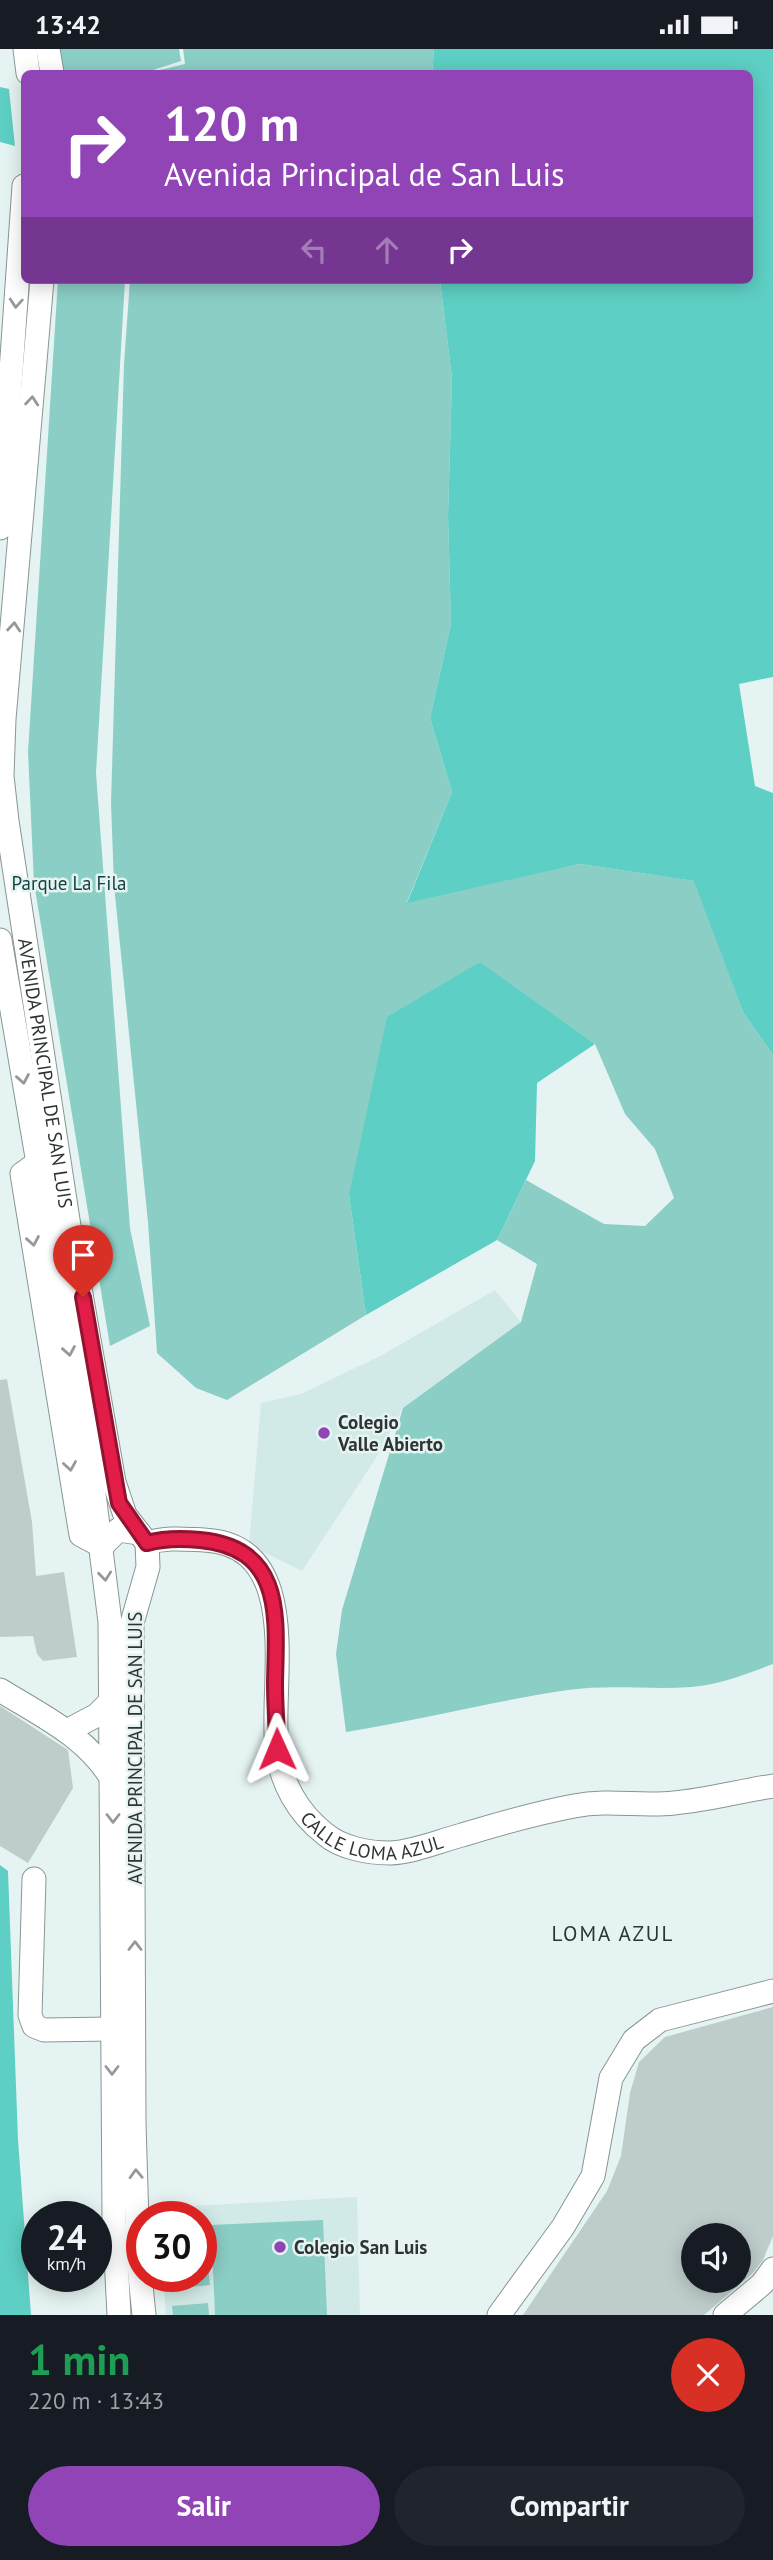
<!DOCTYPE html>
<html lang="es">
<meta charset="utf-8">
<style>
:root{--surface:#171b24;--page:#20242c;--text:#f1f3f6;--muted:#9ea1a6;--accent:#9144b5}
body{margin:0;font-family:"PT Sans",sans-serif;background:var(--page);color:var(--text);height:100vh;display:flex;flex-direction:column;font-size:26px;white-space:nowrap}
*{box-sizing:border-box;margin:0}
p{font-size:23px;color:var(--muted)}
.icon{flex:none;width:38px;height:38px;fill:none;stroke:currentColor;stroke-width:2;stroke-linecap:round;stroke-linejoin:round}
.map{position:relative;height:2266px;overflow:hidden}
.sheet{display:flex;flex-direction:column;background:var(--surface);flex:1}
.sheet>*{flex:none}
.top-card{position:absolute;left:21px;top:21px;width:732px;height:214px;border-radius:10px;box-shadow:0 4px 18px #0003;background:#9144b5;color:#fff;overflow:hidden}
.fabs{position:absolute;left:681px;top:2174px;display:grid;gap:14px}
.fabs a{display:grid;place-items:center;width:70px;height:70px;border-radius:50%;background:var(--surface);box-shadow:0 4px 18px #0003;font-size:35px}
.speed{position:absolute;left:21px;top:2152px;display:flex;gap:14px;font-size:35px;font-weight:700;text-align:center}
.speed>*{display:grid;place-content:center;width:91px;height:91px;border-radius:50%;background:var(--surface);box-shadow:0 4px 18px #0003;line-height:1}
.speed small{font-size:18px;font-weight:400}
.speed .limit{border:10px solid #d22;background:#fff;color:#111}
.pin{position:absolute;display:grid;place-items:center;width:60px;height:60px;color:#fff;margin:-72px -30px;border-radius:50% 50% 50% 0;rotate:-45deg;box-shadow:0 0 7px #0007}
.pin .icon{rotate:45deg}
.me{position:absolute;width:77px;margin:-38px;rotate:359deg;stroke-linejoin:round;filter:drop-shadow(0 0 5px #0008)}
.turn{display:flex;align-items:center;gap:24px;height:147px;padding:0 28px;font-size:32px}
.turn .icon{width:91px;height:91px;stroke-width:2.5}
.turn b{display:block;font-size:49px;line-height:60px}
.lanes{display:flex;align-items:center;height:66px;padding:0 28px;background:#0003;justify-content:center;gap:35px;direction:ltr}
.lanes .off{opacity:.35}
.round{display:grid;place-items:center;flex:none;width:74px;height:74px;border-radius:37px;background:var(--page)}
.head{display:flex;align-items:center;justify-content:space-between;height:119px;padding:0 28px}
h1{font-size:42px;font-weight:600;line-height:52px;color:#1e9e55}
.action{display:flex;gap:14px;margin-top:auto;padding:14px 28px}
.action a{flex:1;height:80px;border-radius:42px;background:var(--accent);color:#fff;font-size:28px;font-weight:600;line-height:80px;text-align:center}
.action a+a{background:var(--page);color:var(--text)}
.status{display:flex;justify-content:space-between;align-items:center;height:49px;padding:0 35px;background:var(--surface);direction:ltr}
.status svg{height:19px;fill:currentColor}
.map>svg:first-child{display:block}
.built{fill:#d2eae7}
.green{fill:#8bcec6}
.forest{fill:#5ecfc4}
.building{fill:#becdcb;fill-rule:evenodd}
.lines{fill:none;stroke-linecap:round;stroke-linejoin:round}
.minor-casing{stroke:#889694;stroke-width:25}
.minor{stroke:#fff;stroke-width:23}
.oneway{stroke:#969999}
.route-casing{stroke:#92132f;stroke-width:18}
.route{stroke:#e11d48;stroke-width:12}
.poi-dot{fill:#9144b5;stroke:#e5f4f2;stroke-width:2.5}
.labels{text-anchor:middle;stroke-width:5;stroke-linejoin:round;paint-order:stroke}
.park-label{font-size:19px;fill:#10443f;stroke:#e5f4f2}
.street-label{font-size:19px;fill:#2e3333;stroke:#e5f4f2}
.poi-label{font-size:19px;font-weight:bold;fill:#2e3333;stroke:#e5f4f2;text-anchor:start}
.neighbourhood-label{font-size:21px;letter-spacing:2px;fill:#2e3333;stroke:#e5f4f2}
</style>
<div class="status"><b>13:42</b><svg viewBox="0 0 49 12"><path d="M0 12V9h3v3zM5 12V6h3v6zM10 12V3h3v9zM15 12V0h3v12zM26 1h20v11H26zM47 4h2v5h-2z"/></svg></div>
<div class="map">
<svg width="773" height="2266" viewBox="0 0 773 2266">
<rect width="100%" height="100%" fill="#e5f4f2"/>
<path class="built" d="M 495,1241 L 521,1273 L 403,1359 L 376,1409 L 302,1522 L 249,1496 L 261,1354 L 301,1345 L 382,1306 Z
M 357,2148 L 360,2266 L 166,2266 L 163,2228 L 201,2228 L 201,2168 L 158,2168 L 157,2159 Z"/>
<path class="green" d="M 54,0 L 179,0 L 181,12 L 144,24 L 60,24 Z
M 183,0 L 434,0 L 432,24 L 147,24 L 185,15 Z
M 58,231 L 125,231 L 96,724 L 130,1179 L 150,1277 L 110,1297 L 34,834 L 28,703 Z
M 130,231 L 440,231 L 452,329 L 448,467 L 451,575 L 430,669 L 452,743 L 407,853 L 580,815 L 695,832 L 743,963 L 773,1006 L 773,1615 C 747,1625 718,1636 691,1638 C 649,1641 610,1635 568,1641 C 493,1652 420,1671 346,1683 L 336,1605 L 342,1561 L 403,1359 L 521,1273 L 537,1215 L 497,1191 L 526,1131 L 604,1175 L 645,1177 L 674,1149 L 655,1100 L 625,1065 L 595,995 L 479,913 L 349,1146 L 366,1266 L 227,1351 L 196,1339 L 157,1304 L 148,1173 L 114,836 L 111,754 L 124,315 Z
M 203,2166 L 210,2236 L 175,2240 L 174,2228 L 201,2228 L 201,2168 L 180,2168 Z
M 323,2171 L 327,2266 L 215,2266 L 211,2176 Z
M 208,2254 L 209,2266 L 173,2266 L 172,2257 Z"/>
<path class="forest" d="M 434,0 L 773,0 L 773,628 L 739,635 L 755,737 L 773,744 L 773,1006 L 743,963 L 694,832 L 580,815 L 407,854 L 452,743 L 430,669 L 451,575 L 448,467 L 452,329 L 440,231 L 749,231 L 749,24 L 432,24 Z
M 0,38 L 9,40 L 15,97 L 0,93 Z
M 480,913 L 595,995 L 537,1034 L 535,1112 L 497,1191 L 366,1266 L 349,1146 L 387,968 Z
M 0,1816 L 8,1822 L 18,2091 L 31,2266 L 0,2266 Z"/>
<path class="building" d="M 7,1330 L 32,1473 L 36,1527 L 64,1523 L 77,1608 L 43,1612 L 37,1605 L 33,1587 L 0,1588 L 0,1331 Z
M 0,1657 L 68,1701 L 73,1739 L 28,1814 L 0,1797 Z
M 773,1958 L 773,2187 L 763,2211 L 752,2225 L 704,2266 L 523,2266 L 607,2142 L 621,2107 L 630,2044 L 639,2013 L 665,1988 ZM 693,2186 L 738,2186 L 738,2231 L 693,2231 Z"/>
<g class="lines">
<g class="minor-casing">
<g id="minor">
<path d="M 25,0 L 28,24"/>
<path d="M 48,0 L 52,24"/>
<path id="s1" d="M 42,231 L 4,670 L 2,727 L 7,772 L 68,1171 L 114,1433 L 125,1466 L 147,1494 L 148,1518 L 132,1574 L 134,2074 L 138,2207 L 144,2266"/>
<path d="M 0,479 L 24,137"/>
<path d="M 0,891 L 93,1437 L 110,1573 L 114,2169 L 119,2266"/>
<path d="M 37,1114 L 22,1125 L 81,1486 L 102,1497 L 118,1481 L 139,1484"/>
<path id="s2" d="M 147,1494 C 167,1488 183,1490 204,1491 C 306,1496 269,1636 277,1700 C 281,1734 298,1764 325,1785 C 341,1799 369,1804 390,1804 C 414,1803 439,1792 462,1786 C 498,1775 537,1764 574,1757 C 610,1750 641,1758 674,1754 C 707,1751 740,1742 773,1737"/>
<path d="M 0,1641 C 42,1667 88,1688 113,1732"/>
<path d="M 67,1682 L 97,1666 L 111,1652"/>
<path d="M 34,1830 L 30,1966 L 34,1977 L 44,1981 L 112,1980"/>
<path d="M 499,2266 L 563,2178 L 593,2127 L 611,2029 L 634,1991 L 660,1971 L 773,1942"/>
<path d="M 725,2266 L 762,2235 L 773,2220"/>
</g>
</g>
<use href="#minor" class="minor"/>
</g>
<defs><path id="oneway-chevron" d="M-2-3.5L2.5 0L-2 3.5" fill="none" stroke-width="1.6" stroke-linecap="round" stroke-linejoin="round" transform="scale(1.75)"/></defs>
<g class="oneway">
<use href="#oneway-chevron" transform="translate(16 254) rotate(94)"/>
<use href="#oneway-chevron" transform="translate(32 352) rotate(-85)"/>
<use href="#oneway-chevron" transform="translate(14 578) rotate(-85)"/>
<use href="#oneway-chevron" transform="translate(23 1030) rotate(80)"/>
<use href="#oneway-chevron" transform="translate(33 1192) rotate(80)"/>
<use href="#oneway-chevron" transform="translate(69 1302) rotate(80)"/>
<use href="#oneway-chevron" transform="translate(70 1417) rotate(81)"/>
<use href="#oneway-chevron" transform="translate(105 1527) rotate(84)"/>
<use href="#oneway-chevron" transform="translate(113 1769) rotate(90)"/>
<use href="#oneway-chevron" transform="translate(135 1897) rotate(-90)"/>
<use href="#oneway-chevron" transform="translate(112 2021) rotate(90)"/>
<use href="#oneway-chevron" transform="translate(136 2125) rotate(-92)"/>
</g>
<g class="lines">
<g class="route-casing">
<path id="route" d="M 83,1248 L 119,1454 L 147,1494 C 165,1489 181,1489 200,1491 C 286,1499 276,1571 275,1635 C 275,1657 277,1678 277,1700"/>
</g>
<use href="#route" class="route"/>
</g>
<g class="poi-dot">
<circle cx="324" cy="1384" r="7"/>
<circle cx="280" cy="2198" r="7"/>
</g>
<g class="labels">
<g class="park-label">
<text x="69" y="841">Parque La Fila</text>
</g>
<g class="street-label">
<text dy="7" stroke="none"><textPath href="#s1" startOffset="798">AVENIDA PRINCIPAL DE SAN LUIS</textPath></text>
<text transform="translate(135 1699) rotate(-90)" y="7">AVENIDA PRINCIPAL DE SAN LUIS</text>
<text dy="7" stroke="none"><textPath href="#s2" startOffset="453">CALLE LOMA AZUL</textPath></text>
</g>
<g class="poi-label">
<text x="338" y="1380">Colegio<tspan x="338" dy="22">Valle Abierto</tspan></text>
<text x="294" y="2205">Colegio San Luis</text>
</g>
<g class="neighbourhood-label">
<text x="613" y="1892">LOMA AZUL</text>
</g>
</g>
</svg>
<div class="fabs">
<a><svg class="icon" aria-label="sound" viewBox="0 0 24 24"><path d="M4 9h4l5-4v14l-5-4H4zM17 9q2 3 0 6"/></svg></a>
</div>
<div class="speed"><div>24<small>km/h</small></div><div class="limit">30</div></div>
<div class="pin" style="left:83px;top:1248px;background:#d93025"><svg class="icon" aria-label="arrive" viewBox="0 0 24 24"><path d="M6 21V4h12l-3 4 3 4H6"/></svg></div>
<svg class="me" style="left:277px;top:1700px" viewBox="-20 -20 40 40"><path d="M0-17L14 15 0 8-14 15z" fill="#e11d48" stroke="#fff" stroke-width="4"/></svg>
<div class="top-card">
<div class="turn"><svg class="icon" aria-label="right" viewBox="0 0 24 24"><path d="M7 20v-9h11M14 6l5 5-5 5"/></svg><div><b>120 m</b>Avenida Principal de San Luis</div></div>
<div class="lanes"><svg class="icon off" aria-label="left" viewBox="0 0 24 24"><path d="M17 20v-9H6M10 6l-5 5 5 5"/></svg><svg class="icon off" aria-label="ahead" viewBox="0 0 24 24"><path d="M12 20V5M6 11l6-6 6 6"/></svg><svg class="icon" aria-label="right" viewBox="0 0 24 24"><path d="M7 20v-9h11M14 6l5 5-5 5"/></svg></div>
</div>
</div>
<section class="sheet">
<div class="head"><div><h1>1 min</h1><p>220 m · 13:43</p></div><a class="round" style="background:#d93025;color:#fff"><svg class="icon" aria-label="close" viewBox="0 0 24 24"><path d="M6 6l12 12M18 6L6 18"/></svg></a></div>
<div class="action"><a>Salir</a><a>Compartir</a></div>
</section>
